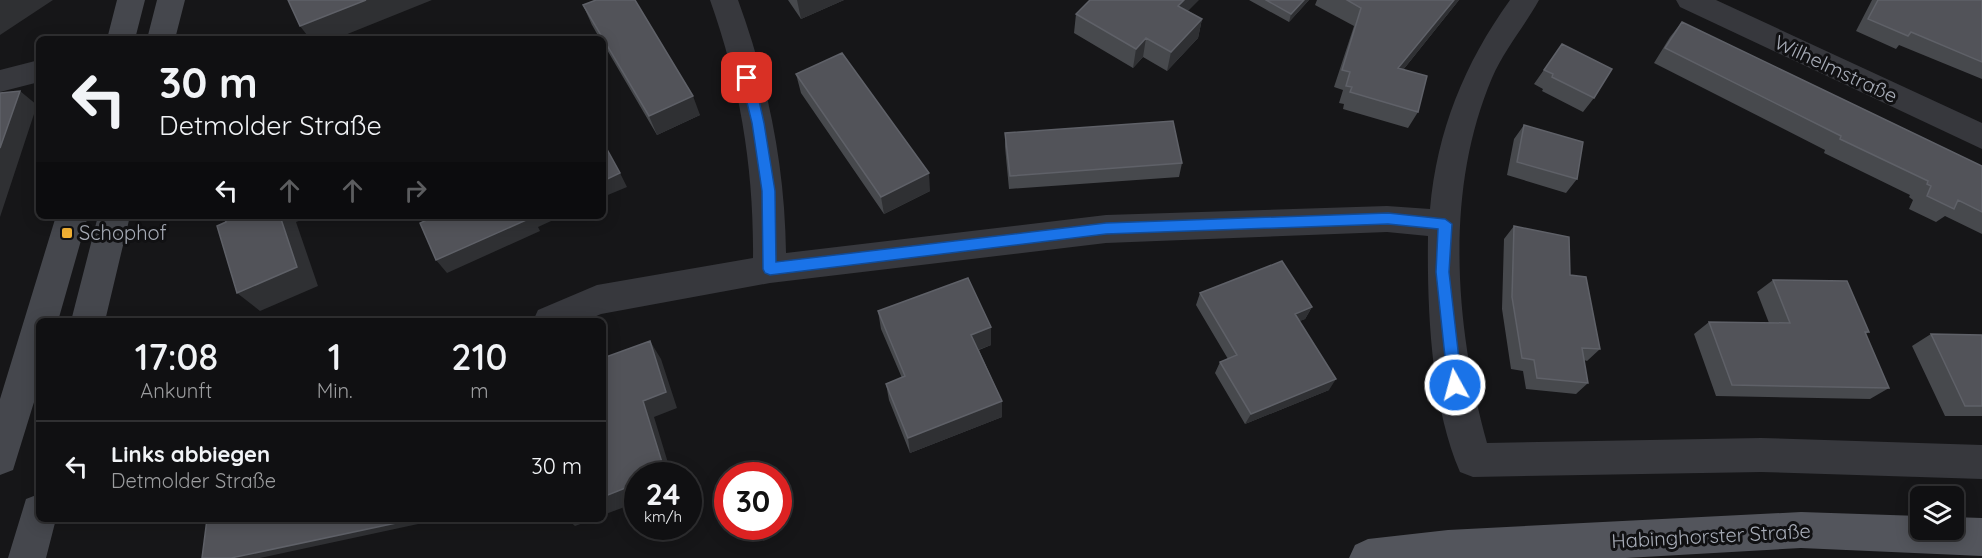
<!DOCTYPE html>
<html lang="de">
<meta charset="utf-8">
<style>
:root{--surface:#101012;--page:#19191b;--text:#f1f3f6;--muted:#9c9d9f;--line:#303032}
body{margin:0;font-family:Quicksand,sans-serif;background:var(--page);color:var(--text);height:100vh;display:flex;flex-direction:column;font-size:22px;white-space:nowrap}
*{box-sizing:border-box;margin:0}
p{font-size:20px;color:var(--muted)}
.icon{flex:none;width:33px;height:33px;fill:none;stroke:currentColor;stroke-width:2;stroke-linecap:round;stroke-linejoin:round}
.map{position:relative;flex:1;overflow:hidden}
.drawer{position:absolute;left:36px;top:318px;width:570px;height:204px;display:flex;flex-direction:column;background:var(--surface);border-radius:9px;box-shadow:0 3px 15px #0003,0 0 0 2px var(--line)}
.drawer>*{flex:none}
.hud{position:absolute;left:36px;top:36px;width:570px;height:183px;border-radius:9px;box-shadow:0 3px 15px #0003,0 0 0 2px var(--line);background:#101012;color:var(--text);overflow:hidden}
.controls{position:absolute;left:1910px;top:486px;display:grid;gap:12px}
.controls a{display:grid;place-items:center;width:54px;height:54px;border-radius:9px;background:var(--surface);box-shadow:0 3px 15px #0003,0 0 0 2px var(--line);font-size:30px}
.speed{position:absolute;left:624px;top:462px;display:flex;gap:12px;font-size:30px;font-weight:700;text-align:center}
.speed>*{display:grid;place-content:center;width:78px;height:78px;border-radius:50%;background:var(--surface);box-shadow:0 3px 15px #0003,0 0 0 2px var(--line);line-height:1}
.speed small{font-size:15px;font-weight:400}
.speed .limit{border:9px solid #d22;background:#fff;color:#111}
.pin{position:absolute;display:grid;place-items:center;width:51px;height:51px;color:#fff;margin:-26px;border-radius:12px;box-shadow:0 3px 9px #0006}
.me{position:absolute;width:66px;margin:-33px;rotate:353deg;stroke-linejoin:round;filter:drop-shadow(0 0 4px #0008)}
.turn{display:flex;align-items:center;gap:21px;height:126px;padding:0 24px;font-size:27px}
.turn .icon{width:78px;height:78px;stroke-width:2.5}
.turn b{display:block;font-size:42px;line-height:51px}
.lanes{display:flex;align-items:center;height:57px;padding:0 24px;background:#0003;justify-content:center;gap:30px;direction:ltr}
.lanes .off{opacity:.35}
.eta{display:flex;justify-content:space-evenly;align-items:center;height:102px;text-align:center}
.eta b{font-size:36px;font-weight:600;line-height:42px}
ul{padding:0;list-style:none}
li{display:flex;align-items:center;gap:18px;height:90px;padding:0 24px;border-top:2px solid var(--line)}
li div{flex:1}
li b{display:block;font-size:22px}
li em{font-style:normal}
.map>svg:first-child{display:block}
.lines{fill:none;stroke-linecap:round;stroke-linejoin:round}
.street{fill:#37383d;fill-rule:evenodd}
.secondary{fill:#45474d;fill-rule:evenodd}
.primary{fill:#53555c;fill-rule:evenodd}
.wall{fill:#47494d}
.shaded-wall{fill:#2f3033}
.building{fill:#525359;stroke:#5f6168;stroke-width:1.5}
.route{fill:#1a73e8;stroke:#114b97;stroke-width:1.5}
.poi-dot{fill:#f2b134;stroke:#111113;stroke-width:2}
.labels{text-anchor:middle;stroke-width:6;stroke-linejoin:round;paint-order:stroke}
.street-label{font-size:20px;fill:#a8adb8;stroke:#111113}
.poi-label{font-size:20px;fill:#a8adb8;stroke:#111113;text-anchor:start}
</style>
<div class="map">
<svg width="1982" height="558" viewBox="0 0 1982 558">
<rect width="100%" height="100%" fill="#161618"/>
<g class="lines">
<path class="street" d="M 710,0 L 738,0 C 768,82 785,166 786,253 L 1106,215 L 1387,206 L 1430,209 C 1437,131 1464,64 1510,0 L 1539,0 C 1524,27 1504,50 1492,78 C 1444,191 1455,327 1487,443 L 1761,438 L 1982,445 L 1982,479 L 1761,472 L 1473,477 L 1460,472 C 1431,405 1427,309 1428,236 L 1387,232 L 1106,243 L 770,283 L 601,314 L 585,321 L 533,321 L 538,310 L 597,285 L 753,258 C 754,169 740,84 710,0 Z
M 1676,0 L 1716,0 L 1982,123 L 1982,149 L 1680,7 Z
M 39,60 L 39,82 L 0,92 L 0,70 Z"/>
<path class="secondary" d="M 117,0 L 145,0 L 135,39 L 107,39 Z
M 157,0 L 185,0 L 175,39 L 147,39 Z
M 56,216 L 88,216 L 58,321 L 39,321 L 39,386 L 13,470 L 0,475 L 0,399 Z
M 98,216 L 130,216 L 105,321 L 71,321 Z
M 39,494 L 39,519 L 56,519 L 46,558 L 8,558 L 26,499 Z"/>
<path class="primary" d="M 1801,512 L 1920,516 L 1920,530 L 1953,530 L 1953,517 L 1982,518 L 1982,556 L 1801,548 L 1626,558 L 1349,558 L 1355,545 L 1368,539 L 1448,530 Z"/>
</g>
<path class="wall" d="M 788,0 L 844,0 L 801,19 Z
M 1249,0 L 1309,0 L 1289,22 Z
M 1317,0 L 1459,0 L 1403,70 L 1418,112 L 1408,128 L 1343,109 L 1344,104 L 1339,103 L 1343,90 L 1334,87 L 1354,26 L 1315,5 Z
M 1872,0 L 1982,0 L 1982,79 L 1899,45 L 1896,49 L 1856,31 Z
M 583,5 L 700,115 L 657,135 L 603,43 L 603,39 L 600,39 L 592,25 Z
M 1188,11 L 1202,19 L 1198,38 L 1167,71 L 1143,57 L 1133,68 L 1074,33 L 1076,14 Z
M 1682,22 L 1982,166 L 1982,234 L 1945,216 L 1936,222 L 1909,209 L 1913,200 L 1909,197 L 1910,195 L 1824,153 L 1825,150 L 1654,63 L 1670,37 Z
M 1562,44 L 1594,98 L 1583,112 L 1542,91 L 1543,89 L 1534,84 Z
M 796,74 L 930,191 L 884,214 L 801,93 Z
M 1524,125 L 1577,179 L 1566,193 L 1507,175 L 1514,139 Z
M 1005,133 L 1182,163 L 1179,177 L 1009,189 L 1005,147 Z
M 1514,226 L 1600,349 L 1587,361 L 1584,360 L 1588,383 L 1576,394 L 1526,389 L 1523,371 L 1511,369 L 1502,309 L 1504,239 Z
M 1773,280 L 1869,332 L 1865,334 L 1889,388 L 1870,399 L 1716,396 L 1694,334 L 1709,322 L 1769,323 L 1757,292 Z
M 1200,293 L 1312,307 L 1305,319 L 1299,321 L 1329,390 L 1245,424 L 1215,373 L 1220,362 L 1228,359 L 1196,305 Z
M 878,311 L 991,345 L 979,350 L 1002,401 L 1002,417 L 910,453 L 889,400 L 886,384 L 902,378 L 881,329 Z
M 1931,334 L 1982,335 L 1982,416 L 1945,416 L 1912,346 Z"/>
<path class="shaded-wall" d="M 0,0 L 53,0 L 0,35 Z
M 366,0 L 432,0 L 335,39 L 310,39 L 300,26 Z
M 797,0 L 844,0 L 801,19 Z
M 1184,0 L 1199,0 L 1174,25 L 1178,6 Z
M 1304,0 L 1309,0 L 1289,22 L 1291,14 Z
M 1454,0 L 1459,0 L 1390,86 L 1398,68 Z
M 1202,19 L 1198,38 L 1167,71 L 1171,52 Z
M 1146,38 L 1143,57 L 1133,68 L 1136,49 Z
M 20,91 L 37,105 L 0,217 L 0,148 Z
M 693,96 L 700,115 L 657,135 L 649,116 Z
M 620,173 L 627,187 L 603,197 L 603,181 Z
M 929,173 L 930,191 L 884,214 L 881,197 Z
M 280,216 L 303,216 L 304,219 L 296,222 L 318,286 L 260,311 L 237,293 Z
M 530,216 L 562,216 L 538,227 L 540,231 L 447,273 L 436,260 Z
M 1312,307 L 1305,319 L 1289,326 L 1295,314 Z
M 991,327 L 991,345 L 972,352 L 971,335 Z
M 650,341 L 661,359 L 677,408 L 654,417 L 672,476 L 656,476 L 643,401 Z
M 1336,379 L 1329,390 L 1245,424 L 1251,414 Z
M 1002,401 L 1002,417 L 910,453 L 908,438 Z
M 638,483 L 638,502 L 603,515 L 603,497 Z
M 415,519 L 432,519 L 432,521 L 260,558 L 231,558 Z
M 567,519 L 594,519 L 575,526 Z"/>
<path class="building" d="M 288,0 L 366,0 L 300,26 Z
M 596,0 L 635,0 L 693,96 L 649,116 L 583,5 Z
M 1090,0 L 1184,0 L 1178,6 L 1202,19 L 1171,52 L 1146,38 L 1136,49 L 1076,14 Z
M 1266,0 L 1304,0 L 1291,14 Z
M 1347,0 L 1454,0 L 1398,68 L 1427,76 L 1418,112 L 1350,92 L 1352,87 L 1346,86 L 1350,72 L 1342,70 L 1361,8 Z
M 1878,0 L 1982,0 L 1982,62 L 1911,32 L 1908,36 L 1868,19 Z
M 1682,22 L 1982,166 L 1982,212 L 1958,200 L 1954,209 L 1927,196 L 1931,186 L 1927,184 L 1928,181 L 1840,139 L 1841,136 L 1665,48 Z
M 1562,44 L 1612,69 L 1594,98 L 1552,77 L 1553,74 L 1544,70 Z
M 842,53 L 929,173 L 881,197 L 796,74 Z
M 20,91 L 0,148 L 0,93 Z
M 1173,121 L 1182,163 L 1010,176 L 1005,133 Z
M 1524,125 L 1583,142 L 1577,179 L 1517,162 Z
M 603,142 L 620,173 L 603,181 Z
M 225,216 L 280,216 L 297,267 L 237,293 L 217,226 L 226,222 Z
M 435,216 L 530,216 L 531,218 L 436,260 L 420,223 Z
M 1514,226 L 1569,237 L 1570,275 L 1586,277 L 1600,349 L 1582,348 L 1588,383 L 1537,378 L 1534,360 L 1522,358 L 1512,297 Z
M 1282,261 L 1312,307 L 1295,314 L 1336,379 L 1251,414 L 1220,362 L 1237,355 L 1200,293 Z
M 968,278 L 991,327 L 971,335 L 1002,401 L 908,438 L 886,384 L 905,376 L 878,311 Z
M 1773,280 L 1847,281 L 1869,332 L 1865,332 L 1889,388 L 1732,385 L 1709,322 L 1790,323 Z
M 1931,334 L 1982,335 L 1982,406 L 1965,406 Z
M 650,341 L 666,392 L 643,401 L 665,472 L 656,476 L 638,476 L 638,483 L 603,497 L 603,358 Z
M 207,519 L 415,519 L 231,558 L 202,558 Z"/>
<path class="route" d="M 747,74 L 754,78 L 764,123 L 775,191 L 776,262 L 1106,223 L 1388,213 L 1445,219 L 1452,224 L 1449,272 L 1462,385 L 1460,389 L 1455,391 L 1450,389 L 1448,385 L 1436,272 L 1438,229 L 1388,224 L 1106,234 L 770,275 L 765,273 L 763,269 L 762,191 L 752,123 L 741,78 Z"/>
<rect class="poi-dot" x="61" y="227" width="12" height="12" rx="3"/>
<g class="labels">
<g class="street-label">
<text transform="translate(1836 69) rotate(25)" y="7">Wilhelmstraße</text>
<text transform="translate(1711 536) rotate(-3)" y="7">Habinghorster Straße</text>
</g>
<g class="poi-label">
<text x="79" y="240">Schophof</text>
</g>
</g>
</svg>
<div class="controls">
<a><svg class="icon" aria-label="layers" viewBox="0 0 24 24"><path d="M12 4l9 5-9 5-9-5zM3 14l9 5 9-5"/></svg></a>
</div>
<div class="speed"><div>24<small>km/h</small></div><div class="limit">30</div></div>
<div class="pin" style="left:747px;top:78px;background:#d93025"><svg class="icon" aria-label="arrive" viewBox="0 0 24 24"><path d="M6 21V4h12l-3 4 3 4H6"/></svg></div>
<svg class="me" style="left:1455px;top:385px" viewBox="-20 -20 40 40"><circle r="17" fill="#1a73e8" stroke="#fff" stroke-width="3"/><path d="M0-11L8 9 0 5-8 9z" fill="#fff"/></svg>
<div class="hud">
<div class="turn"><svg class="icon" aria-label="left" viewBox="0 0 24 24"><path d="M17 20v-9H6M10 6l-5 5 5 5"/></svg><div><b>30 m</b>Detmolder Straße</div></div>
<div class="lanes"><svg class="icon" aria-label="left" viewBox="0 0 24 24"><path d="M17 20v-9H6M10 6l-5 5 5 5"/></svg><svg class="icon off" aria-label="ahead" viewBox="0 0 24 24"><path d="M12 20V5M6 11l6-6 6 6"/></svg><svg class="icon off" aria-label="ahead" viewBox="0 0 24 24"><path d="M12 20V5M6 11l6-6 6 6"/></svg><svg class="icon off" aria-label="right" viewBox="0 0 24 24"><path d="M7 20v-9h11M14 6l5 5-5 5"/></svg></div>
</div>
<section class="drawer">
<div class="eta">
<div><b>17:08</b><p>Ankunft</p></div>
<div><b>1</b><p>Min.</p></div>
<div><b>210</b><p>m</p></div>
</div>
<ul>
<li><svg class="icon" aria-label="left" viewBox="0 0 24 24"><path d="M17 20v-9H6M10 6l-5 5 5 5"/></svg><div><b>Links abbiegen</b><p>Detmolder Straße</p></div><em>30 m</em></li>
</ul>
</section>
</div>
